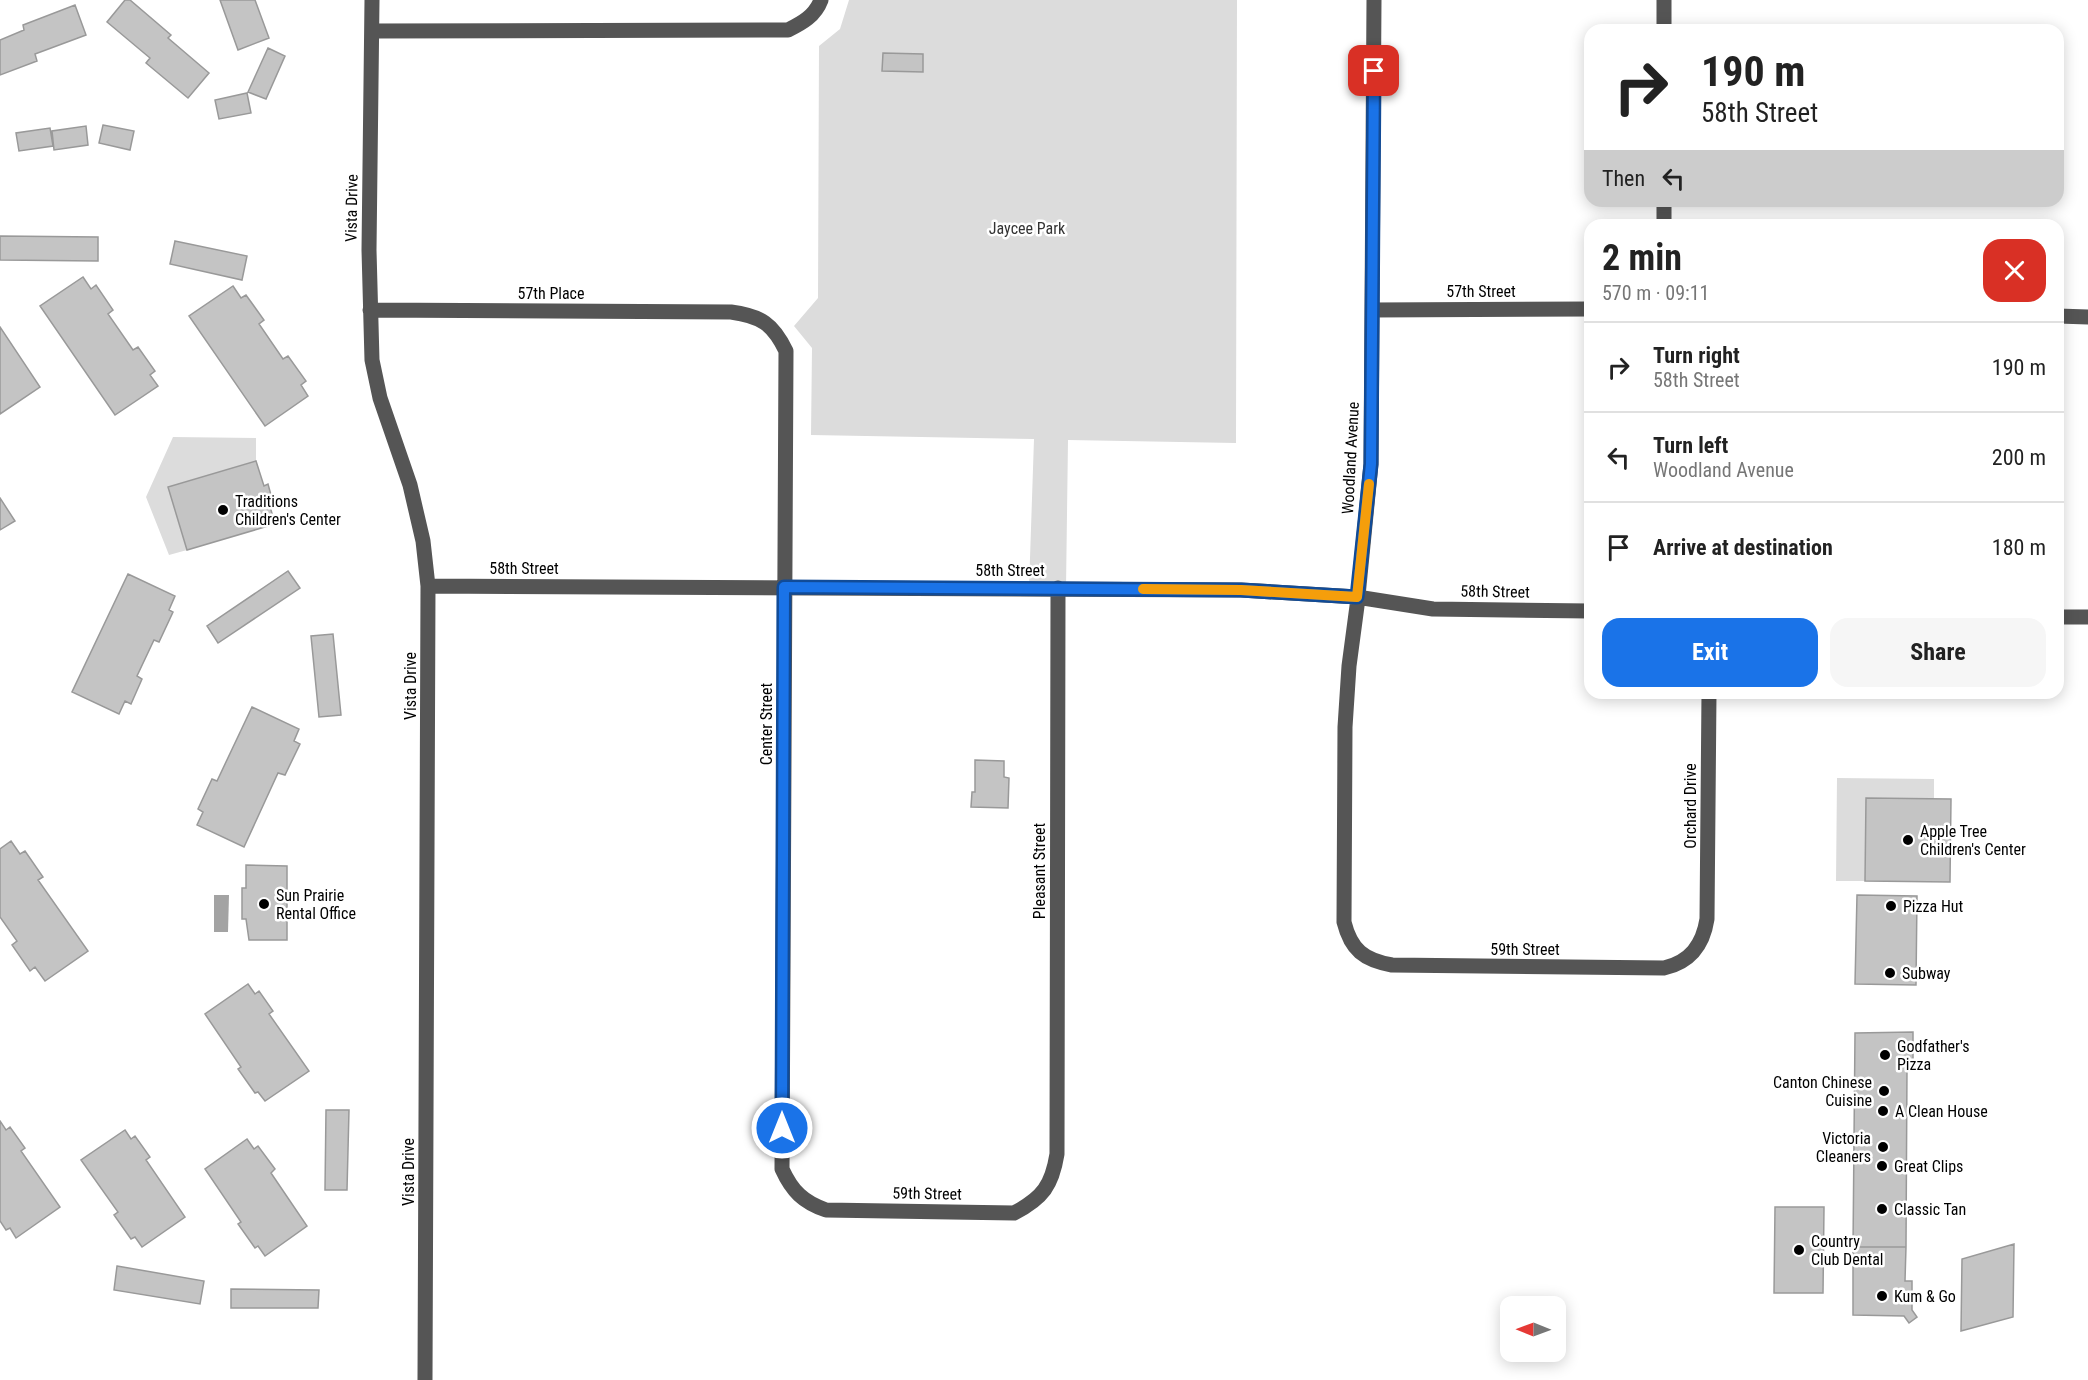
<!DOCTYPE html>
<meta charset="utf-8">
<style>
:root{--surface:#fff;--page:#f6f6f6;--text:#222;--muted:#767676;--line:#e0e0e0;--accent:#1a73e8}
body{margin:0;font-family:"Roboto Condensed",sans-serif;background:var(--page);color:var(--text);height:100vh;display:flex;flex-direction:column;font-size:22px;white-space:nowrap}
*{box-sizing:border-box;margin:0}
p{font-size:20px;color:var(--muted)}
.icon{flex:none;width:33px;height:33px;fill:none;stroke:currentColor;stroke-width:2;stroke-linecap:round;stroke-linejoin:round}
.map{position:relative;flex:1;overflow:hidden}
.drawer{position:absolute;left:1584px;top:219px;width:480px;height:480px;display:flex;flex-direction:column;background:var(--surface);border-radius:18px;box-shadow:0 3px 15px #0003}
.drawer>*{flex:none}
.banner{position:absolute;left:1584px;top:24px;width:480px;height:183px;border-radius:18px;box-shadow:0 3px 15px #0003;background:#fff;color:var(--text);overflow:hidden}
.needle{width:39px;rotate:271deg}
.tools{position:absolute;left:1500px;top:1296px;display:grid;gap:12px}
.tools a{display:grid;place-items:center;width:66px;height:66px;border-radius:12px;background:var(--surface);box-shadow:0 3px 15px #0003;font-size:30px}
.pin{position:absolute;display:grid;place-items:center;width:51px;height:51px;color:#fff;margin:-26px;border-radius:12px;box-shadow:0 3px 9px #0006}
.me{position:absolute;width:66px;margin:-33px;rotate:0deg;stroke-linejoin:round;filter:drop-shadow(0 0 4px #0008)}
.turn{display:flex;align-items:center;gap:21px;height:126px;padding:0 18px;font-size:27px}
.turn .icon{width:78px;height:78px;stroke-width:2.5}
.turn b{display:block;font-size:42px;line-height:51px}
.then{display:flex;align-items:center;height:57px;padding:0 18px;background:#0003;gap:12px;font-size:22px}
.round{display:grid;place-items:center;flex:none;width:63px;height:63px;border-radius:18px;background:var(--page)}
.headline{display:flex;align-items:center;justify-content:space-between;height:102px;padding:0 18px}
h1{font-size:36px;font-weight:700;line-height:45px}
.primary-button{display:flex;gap:12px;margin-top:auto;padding:12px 18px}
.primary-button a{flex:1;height:69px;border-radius:18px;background:var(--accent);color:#fff;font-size:24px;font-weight:700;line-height:69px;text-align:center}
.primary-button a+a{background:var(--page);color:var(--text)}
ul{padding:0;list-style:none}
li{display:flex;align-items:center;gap:18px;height:90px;padding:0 18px;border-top:2px solid var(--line)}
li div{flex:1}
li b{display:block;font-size:22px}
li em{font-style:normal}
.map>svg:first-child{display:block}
.green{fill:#dcdcdc}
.water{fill:#a3a3a3}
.building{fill:#c4c4c4;stroke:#999;stroke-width:1.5}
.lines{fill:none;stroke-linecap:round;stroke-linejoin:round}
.minor{stroke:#555;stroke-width:15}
.route-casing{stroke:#114b97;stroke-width:15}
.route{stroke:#1a73e8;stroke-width:10}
.slow{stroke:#f59e0b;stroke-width:10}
.poi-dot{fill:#000;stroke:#fff;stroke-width:2}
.labels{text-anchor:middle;stroke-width:5;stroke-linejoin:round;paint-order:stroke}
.street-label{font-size:16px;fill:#000;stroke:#fff}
.park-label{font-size:16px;fill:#333;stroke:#fff}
.poi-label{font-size:16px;fill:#000;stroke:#fff;text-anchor:start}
</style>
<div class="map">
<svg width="2088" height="1380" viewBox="0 0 2088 1380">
<rect width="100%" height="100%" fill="#fff"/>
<path class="green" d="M 849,0 L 1237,0 L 1236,443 L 1068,440 L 1066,588 L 1029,588 L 1034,439 L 811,435 L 812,348 L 794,326 L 818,298 L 819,46 L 840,29 Z
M 173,437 L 256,438 L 256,461 L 169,487 L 187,550 L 169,555 L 146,497 Z
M 1837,778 L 1934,779 L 1934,799 L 1866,798 L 1865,881 L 1836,881 Z"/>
<path class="water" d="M 214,895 L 229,895 L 228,932 L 214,932 Z"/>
<path class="building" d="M 125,0 L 130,0 L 171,35 L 168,38 L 209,73 L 188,98 L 146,63 L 150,58 L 107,22 Z
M 220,0 L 255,0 L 269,38 L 238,50 Z
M 75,5 L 86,35 L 35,54 L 37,61 L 0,75 L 0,40 L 24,30 L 23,25 Z
M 268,48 L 285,56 L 266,99 L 248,92 Z
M 883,53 L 923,54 L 923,72 L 882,71 Z
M 247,93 L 251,113 L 219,119 L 215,100 Z
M 103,125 L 134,131 L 130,150 L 99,143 Z
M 86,126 L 88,145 L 54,150 L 52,131 Z
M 50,128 L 53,146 L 19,151 L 16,133 Z
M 0,236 L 98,237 L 98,261 L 0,260 Z
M 175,241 L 247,256 L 242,280 L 170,264 Z
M 83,277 L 91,289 L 96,285 L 113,310 L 108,314 L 133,350 L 138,347 L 155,371 L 150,375 L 158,386 L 115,415 L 40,306 Z
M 233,286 L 241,298 L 246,295 L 264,320 L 259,324 L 283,359 L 288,356 L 306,381 L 301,385 L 308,396 L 265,426 L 189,316 Z
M 0,327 L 40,387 L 0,414 Z
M 256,461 L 264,486 L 268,484 L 271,495 L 267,496 L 275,524 L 187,550 L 168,487 Z
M 0,498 L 15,521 L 0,530 Z
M 288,571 L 300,588 L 218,643 L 207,626 Z
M 128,574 L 175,596 L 169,610 L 173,612 L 159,642 L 154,640 L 137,676 L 142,679 L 131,704 L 125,701 L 119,714 L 72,692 Z
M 333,634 L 341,715 L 319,717 L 311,636 Z
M 252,707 L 299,729 L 294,741 L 300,744 L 285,775 L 278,773 L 244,847 L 197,825 L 203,812 L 198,809 L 212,779 L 217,781 Z
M 975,760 L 1004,761 L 1004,777 L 1009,778 L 1008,808 L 971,807 L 972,792 L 975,792 Z
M 1866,798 L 1951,799 L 1950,882 L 1865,881 Z
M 11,841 L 20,854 L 25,851 L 43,877 L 38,880 L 88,951 L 45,981 L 35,967 L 30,971 L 12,945 L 17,941 L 0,917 L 0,849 Z
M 246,865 L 287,866 L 287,940 L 249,940 L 246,919 L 242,919 L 242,888 L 246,888 Z
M 1857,895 L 1917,896 L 1916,985 L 1855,984 Z
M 248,984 L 255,994 L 259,991 L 273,1011 L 269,1014 L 309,1071 L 265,1101 L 258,1092 L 255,1093 L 238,1069 L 241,1067 L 205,1014 Z
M 1913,1032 L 1913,1067 L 1907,1067 L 1906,1247 L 1853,1247 L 1855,1033 Z
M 326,1110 L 349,1110 L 347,1190 L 325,1190 Z
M 0,1121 L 6,1130 L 10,1127 L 25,1148 L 21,1151 L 60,1207 L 16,1238 L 10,1228 L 6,1230 L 0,1221 Z
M 125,1130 L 131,1139 L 135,1136 L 150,1157 L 146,1160 L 185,1217 L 142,1247 L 135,1237 L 131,1239 L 114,1215 L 118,1212 L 81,1160 Z
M 247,1139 L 254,1149 L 258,1146 L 275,1169 L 271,1173 L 307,1226 L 265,1256 L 258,1246 L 255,1248 L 238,1224 L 241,1222 L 205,1169 Z
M 1775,1207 L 1824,1207 L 1823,1293 L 1774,1293 Z
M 2014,1244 L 2013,1317 L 1961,1331 L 1962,1259 Z
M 1853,1247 L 1906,1247 L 1905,1281 L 1912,1281 L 1912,1310 L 1917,1317 L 1909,1323 L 1904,1316 L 1853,1315 Z
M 117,1266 L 204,1281 L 200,1304 L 114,1290 Z
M 231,1289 L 319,1290 L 318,1308 L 231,1308 Z"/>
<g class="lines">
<path class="minor" d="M 372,0 L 369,250 L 372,360 L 380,398 L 410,485 L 423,541 L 428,586 L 425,1380
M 1374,0 L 1371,464 L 1357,606 L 1349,666 L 1345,727 L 1344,922 C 1351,950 1364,960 1392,965 L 1664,968 C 1690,962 1703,945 1707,919 L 1709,693
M 1664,30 L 1664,0
M 372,31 L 788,30 C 802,23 815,16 821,0
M 1664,225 L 1664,201
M 370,310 L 731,312 C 761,316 773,324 786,351 L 782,1169 C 792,1191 803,1202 826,1210 L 1014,1213 C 1043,1198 1052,1185 1057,1154 L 1058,588
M 1372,310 L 1590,309
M 2058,316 L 2088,317
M 428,586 L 1241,590 L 1357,597 L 1433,609 L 1590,611
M 2058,617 L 2088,617"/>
</g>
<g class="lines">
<g class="route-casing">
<path id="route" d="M 782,1128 L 784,587 L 1241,590 L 1357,597 L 1371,464 L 1374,71"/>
</g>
<use href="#route" class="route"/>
<path class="slow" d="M 1143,589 L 1241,590 L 1357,597 L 1369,484"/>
</g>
<g class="poi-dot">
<circle cx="223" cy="510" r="6"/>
<circle cx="1908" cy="840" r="6"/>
<circle cx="264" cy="904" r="6"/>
<circle cx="1891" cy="906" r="6"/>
<circle cx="1890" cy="973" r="6"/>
<circle cx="1885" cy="1055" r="6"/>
<circle cx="1884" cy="1091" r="6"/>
<circle cx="1883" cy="1111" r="6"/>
<circle cx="1883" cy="1147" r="6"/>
<circle cx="1882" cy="1166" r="6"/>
<circle cx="1882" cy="1209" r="6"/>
<circle cx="1799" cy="1250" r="6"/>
<circle cx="1882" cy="1296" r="6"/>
</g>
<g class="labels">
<g class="street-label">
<text transform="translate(351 208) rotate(-89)" y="6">Vista Drive</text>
<text x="1481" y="297">57th Street</text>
<text x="551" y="299">57th Place</text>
<text transform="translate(1350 458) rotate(-87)" y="6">Woodland Avenue</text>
<text x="524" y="574">58th Street</text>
<text x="1010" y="576">58th Street</text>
<text transform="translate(1495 591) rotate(1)" y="6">58th Street</text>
<text transform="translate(410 686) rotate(-90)" y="6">Vista Drive</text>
<text transform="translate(766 724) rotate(-90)" y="6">Center Street</text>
<text transform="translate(1690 806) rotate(-90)" y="6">Orchard Drive</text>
<text transform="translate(1039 871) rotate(-90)" y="6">Pleasant Street</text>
<text x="1525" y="955">59th Street</text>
<text transform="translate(408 1172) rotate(-90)" y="6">Vista Drive</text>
<text transform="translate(927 1193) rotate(1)" y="6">59th Street</text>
</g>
<g class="park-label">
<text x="1027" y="234">Jaycee Park</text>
</g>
<g class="poi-label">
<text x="235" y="507">Traditions<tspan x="235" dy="18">Children's Center</tspan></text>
<text x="1920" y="837">Apple Tree<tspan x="1920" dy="18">Children's Center</tspan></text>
<text x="276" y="901">Sun Prairie<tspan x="276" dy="18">Rental Office</tspan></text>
<text x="1903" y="912">Pizza Hut</text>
<text x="1902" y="979">Subway</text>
<text x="1897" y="1052">Godfather's<tspan x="1897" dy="18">Pizza</tspan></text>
<text x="1872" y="1088" text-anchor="end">Canton Chinese<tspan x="1872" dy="18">Cuisine</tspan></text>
<text x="1895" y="1117">A Clean House</text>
<text x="1871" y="1144" text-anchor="end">Victoria<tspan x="1871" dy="18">Cleaners</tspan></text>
<text x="1894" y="1172">Great Clips</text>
<text x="1894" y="1215">Classic Tan</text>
<text x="1811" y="1247">Country<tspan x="1811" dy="18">Club Dental</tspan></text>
<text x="1894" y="1302">Kum &amp; Go</text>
</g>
</g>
</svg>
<div class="tools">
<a><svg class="needle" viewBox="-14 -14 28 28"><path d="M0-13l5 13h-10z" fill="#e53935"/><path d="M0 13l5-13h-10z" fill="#767676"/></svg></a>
</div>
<div class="pin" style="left:1374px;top:71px;background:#d93025"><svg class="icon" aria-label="arrive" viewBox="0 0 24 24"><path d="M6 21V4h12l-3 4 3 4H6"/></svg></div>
<svg class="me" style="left:782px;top:1128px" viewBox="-20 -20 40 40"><circle r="17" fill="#1a73e8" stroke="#fff" stroke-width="3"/><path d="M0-11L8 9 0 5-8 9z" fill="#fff"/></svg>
<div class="banner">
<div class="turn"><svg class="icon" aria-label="right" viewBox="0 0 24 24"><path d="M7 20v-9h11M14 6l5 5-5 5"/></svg><div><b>190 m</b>58th Street</div></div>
<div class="then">Then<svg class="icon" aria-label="left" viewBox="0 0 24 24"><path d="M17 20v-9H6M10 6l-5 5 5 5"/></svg></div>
</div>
<section class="drawer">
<div class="headline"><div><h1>2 min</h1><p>570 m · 09:11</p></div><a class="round" style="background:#d93025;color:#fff"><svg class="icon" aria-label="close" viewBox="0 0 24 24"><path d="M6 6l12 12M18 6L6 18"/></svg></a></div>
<ul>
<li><svg class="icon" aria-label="right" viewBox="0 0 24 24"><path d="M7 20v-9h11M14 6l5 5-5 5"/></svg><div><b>Turn right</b><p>58th Street</p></div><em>190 m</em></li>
<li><svg class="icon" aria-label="left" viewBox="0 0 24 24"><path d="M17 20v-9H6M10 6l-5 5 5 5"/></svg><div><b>Turn left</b><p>Woodland Avenue</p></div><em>200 m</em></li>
<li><svg class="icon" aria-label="arrive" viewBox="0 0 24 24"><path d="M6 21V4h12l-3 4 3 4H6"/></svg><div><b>Arrive at destination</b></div><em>180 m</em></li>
</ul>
<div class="primary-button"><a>Exit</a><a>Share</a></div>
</section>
</div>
